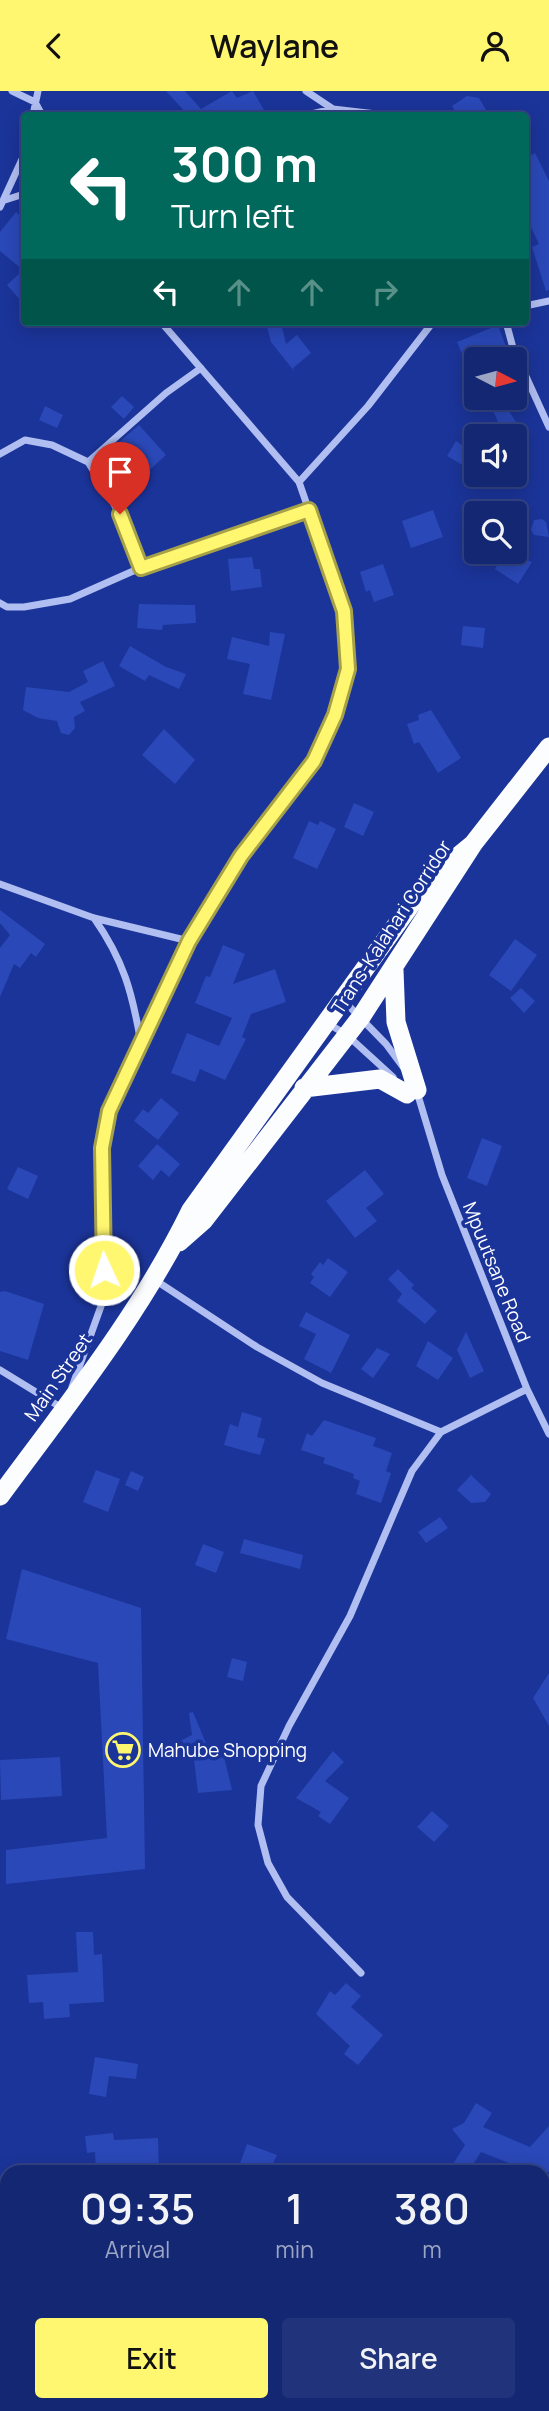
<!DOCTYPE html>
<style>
:root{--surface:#142773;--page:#21337b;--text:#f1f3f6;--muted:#9da5c4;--line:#334485;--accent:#fff770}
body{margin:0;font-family:Manrope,sans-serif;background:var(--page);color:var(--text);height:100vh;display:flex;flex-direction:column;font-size:26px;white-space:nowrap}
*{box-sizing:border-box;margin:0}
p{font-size:23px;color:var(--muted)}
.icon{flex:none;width:38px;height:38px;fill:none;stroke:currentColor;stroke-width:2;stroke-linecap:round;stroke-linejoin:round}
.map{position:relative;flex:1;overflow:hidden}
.drawer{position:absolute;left:0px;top:2074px;width:550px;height:247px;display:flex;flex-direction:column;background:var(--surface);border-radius:21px 21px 0 0;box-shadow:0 4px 18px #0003,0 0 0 2px var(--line)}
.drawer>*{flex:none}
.top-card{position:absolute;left:21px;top:21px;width:508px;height:214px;border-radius:7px;box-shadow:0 4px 18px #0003,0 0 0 2px var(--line);background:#00695c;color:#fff;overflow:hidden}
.needle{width:46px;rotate:96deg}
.controls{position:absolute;left:464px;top:256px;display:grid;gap:14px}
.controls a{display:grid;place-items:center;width:63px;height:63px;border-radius:7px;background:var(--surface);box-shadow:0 4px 18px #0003,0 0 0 2px var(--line);font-size:35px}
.pin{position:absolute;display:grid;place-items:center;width:60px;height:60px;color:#fff;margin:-72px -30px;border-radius:50% 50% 50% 0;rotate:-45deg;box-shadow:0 0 7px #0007}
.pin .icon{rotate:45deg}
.me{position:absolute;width:77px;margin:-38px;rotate:357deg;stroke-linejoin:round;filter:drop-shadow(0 0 5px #0008)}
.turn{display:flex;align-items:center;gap:24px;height:147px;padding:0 35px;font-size:32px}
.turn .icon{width:91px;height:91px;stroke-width:2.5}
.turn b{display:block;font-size:49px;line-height:60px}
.lanes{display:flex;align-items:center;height:66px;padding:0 35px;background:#0003;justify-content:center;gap:35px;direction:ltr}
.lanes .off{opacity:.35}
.eta{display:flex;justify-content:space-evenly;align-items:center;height:119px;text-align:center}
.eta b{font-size:42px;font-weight:600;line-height:49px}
.action{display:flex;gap:14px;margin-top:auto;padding:14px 35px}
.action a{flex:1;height:80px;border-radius:7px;background:var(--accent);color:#111;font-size:28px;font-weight:600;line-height:80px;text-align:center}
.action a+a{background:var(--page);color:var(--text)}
header{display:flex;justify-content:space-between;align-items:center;height:91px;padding:0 35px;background:var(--accent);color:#111;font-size:32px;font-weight:600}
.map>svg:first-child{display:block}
.building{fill:#2a48b7}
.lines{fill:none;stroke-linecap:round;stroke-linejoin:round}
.minor{stroke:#b0bef1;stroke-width:7}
.trunk{stroke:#fcfdff;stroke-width:19}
.route-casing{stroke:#a6a149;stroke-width:18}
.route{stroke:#fff770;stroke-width:12}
.labels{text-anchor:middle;stroke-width:7;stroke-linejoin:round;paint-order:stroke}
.street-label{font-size:19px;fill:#fff;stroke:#1b3499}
.poi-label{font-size:19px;fill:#fff;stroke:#1b3499;text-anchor:start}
</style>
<header><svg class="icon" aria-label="back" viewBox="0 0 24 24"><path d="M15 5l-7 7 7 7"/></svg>Waylane<svg class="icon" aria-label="person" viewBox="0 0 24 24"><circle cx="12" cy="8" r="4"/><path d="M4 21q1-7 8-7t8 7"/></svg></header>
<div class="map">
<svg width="549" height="2320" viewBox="0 0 549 2320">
<rect width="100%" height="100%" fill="#1b3499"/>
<path class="building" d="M 166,0 L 185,0 L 201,18 L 232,0 L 237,7 L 253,0 L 264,19 L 255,24 L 188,24 Z
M 467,5 L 479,7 L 489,24 L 457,24 L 452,15 Z
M 535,62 L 549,90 L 549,199 L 546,200 L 532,156 L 539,153 L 525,124 L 525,68 Z
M 16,121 L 24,128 L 24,213 L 7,194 L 23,179 L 0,160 L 0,141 Z
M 281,232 L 286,253 L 297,244 L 311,262 L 293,277 L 294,280 L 271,251 L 267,236 Z
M 498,234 L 509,264 L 500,268 L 476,268 L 476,296 L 457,251 Z
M 122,305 L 134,316 L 124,328 L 111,316 Z
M 487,306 L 500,306 L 525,345 L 475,345 L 498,331 Z
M 45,315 L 63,324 L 57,337 L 39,329 Z
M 139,334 L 166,364 L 145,383 L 118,352 Z
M 456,350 L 476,363 L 476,382 L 447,365 Z
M 433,419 L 443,446 L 411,457 L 402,430 Z
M 542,428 L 546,431 L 549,446 L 534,444 L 531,439 L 534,429 Z
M 506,460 L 532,471 L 518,493 L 495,478 Z
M 252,466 L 254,478 L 260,478 L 262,496 L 231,500 L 228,468 Z
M 383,473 L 394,504 L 374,511 L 370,499 L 366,501 L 360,481 Z
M 139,513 L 195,514 L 196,532 L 163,534 L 162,539 L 137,537 Z
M 463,535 L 485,537 L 483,557 L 461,554 Z
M 270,541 L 285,543 L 271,609 L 243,603 L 250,573 L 227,568 L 232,546 L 269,555 Z
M 130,555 L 166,576 L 186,583 L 179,598 L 149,584 L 145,590 L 119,575 Z
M 103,570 L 115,595 L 80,611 L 85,620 L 74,626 L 75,637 L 69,644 L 61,642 L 57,630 L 38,627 L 23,619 L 26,596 L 69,601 L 88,591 L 83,580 Z
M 431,619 L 461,667 L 438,682 L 419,651 L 414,653 L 407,633 L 419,629 L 418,624 Z
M 164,638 L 195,669 L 175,693 L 142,664 Z
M 354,712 L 374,721 L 363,745 L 344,736 Z
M 309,730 L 318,734 L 320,730 L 336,738 L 317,778 L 293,767 Z
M 0,819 L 45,853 L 36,866 L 31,862 L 20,877 L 14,873 L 0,906 L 0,857 L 10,844 L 0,832 Z
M 515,848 L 537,864 L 511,900 L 489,884 Z
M 223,854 L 245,863 L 233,893 L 275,878 L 286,911 L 251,923 L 242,946 L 246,948 L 225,989 L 200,978 L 195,991 L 171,982 L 187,942 L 219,955 L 232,927 L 195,912 L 206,885 L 210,886 Z
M 521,897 L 535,910 L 524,922 L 510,907 Z
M 161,1007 L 179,1022 L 158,1049 L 134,1030 L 143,1018 L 148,1022 Z
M 482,1047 L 502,1055 L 487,1095 L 467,1087 Z
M 157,1053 L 180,1073 L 169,1086 L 161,1079 L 153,1089 L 138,1075 Z
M 18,1076 L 38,1085 L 28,1108 L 7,1098 Z
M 365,1079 L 384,1103 L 366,1117 L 377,1130 L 355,1147 L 326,1110 Z
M 328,1167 L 348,1181 L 330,1206 L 310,1192 L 314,1186 L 311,1183 L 320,1171 L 323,1174 Z
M 398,1178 L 414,1194 L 411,1197 L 437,1220 L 425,1233 L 397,1210 L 402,1203 L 388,1188 Z
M 5,1200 L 44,1213 L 28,1269 L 0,1260 L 0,1201 Z
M 306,1221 L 350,1244 L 331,1282 L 304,1268 L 316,1243 L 299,1235 Z
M 466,1241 L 484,1280 L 470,1287 L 457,1259 Z
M 428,1250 L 453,1267 L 438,1289 L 416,1275 Z
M 377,1257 L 390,1263 L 373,1287 L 361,1278 Z
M 242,1321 L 262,1327 L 257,1346 L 265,1348 L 260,1364 L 224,1354 L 230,1333 L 238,1336 Z
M 324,1329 L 376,1347 L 373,1355 L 392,1362 L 386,1380 L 391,1382 L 381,1412 L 356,1403 L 360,1390 L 353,1387 L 354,1383 L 323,1372 L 325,1367 L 301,1359 L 307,1342 L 312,1345 Z
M 96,1379 L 120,1388 L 108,1421 L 83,1411 Z
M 131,1380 L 144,1386 L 138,1400 L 125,1394 Z
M 471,1384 L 491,1403 L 485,1411 L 471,1412 L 457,1399 Z
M 440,1426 L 448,1437 L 426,1452 L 418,1441 Z
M 244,1448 L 303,1464 L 300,1478 L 240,1462 Z
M 203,1453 L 224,1461 L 216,1482 L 195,1474 Z
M 22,1478 L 141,1517 L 145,1778 L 6,1793 L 6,1759 L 107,1747 L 98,1572 L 6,1548 Z
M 232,1567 L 247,1571 L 243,1590 L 227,1586 Z
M 549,1582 L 549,1635 L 533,1607 Z
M 193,1621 L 212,1667 L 224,1666 L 232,1699 L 198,1702 L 193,1660 L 187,1662 L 182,1649 L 192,1644 L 189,1622 Z
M 333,1660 L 344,1671 L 325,1690 L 349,1707 L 330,1733 L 318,1725 L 321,1721 L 296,1707 Z
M 60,1666 L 62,1705 L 1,1709 L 0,1669 Z
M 432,1720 L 449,1735 L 434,1751 L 417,1736 Z
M 76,1841 L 93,1841 L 94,1864 L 102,1863 L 104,1911 L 69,1913 L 70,1926 L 44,1928 L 43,1911 L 29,1912 L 27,1884 L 78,1881 Z
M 346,1892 L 361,1905 L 351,1916 L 383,1944 L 358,1974 L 344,1963 L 350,1955 L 316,1923 L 330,1900 L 335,1904 Z
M 95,1966 L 138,1973 L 136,1988 L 109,1985 L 106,2006 L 89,2003 Z
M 476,2012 L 492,2022 L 483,2036 L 530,2056 L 549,2035 L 549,2081 L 508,2081 L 514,2074 L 481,2061 L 468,2081 L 448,2081 L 465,2054 L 452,2038 L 464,2032 Z
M 113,2042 L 114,2049 L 158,2047 L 159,2081 L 96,2081 L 95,2061 L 87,2062 L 85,2045 Z
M 247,2053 L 277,2064 L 269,2081 L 237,2081 Z"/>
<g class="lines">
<path class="minor" d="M 12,0 L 35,11 L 42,24
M 306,0 L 333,18 L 385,24
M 33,24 L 38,0
M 307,24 L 333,18
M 5,109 L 24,103
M 0,116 L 24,64
M 525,215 L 549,210
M 506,231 L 513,257 L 549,336
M 0,363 L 25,349 L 52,354 L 88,371 L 166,302 L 201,277
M 88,371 L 120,423 L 140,477
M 299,391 L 368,315 L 433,231
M 0,512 L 7,516 L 24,516 L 70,508 L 140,477 L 309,419
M 0,793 L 94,827 L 189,850
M 94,827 C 124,870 132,901 141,952
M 343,909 L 386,953 L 403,976
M 327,932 L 347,944 L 393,986
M 417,1001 L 442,1084 L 527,1298 L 549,1343
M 155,1189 L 257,1256 L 322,1292 L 441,1341
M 0,1279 L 62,1317
M 72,1296 L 105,1204 L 102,1057 L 109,1020 L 189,850 L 241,765 L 314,670 L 335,624 L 348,578 L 344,520 L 299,391 L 161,231
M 361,1882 L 287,1806 L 268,1772 L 258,1734 L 261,1695 L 289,1635 L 350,1525 L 412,1380 L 441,1341 L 527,1298"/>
<path class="trunk" d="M 394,879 L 396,931 L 417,999
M 304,997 L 380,988 L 407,1003
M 179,1151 L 204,1129 L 361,926 L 473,753 L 549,656
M 0,1405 C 67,1314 141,1222 191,1119 L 428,790 L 473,753"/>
</g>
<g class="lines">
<g class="route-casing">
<path id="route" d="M 104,1179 L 102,1057 L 109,1020 L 189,850 L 241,765 L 314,670 L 335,624 L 348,578 L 344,520 L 309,419 L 141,477 L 120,423"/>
</g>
<use href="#route" class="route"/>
</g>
<defs>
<g id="supermarket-ring" transform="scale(1.75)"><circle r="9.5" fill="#1b3499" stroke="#fff770" stroke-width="1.5"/><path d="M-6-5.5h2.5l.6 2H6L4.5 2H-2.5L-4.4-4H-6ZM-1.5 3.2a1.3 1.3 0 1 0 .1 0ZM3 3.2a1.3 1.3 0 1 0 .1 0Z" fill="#fff770"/></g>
</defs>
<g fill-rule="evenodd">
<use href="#supermarket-ring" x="123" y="1659"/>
</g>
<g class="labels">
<g class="street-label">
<text transform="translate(391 836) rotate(-57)" y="7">Trans-Kalahari Corridor</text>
<text transform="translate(497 1181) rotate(68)" y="7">Mpuutsane Road</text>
<text transform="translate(58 1286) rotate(-55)" y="7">Main Street</text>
</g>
<g class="poi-label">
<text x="148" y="1666">Mahube Shopping</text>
</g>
</g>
</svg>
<div class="controls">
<a><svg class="needle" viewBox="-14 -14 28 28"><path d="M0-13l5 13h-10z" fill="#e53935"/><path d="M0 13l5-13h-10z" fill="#9da5c4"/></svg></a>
<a><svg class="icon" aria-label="sound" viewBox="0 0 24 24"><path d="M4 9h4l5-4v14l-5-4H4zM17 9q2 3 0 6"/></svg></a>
<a><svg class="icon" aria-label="search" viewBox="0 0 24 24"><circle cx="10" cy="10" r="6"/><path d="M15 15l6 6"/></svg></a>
</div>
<div class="pin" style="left:120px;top:423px;background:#d93025"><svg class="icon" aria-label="arrive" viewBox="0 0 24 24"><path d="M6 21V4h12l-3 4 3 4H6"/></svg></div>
<svg class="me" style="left:104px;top:1179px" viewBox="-20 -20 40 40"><circle r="17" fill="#fff770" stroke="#fff" stroke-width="3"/><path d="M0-11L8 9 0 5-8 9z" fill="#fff"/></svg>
<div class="top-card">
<div class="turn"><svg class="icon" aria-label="left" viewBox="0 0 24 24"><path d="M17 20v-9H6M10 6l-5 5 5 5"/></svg><div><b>300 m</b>Turn left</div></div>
<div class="lanes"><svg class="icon" aria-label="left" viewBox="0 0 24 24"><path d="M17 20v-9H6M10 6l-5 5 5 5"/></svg><svg class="icon off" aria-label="ahead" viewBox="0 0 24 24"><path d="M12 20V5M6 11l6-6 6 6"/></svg><svg class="icon off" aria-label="ahead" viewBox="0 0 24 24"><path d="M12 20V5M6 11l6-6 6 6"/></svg><svg class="icon off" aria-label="right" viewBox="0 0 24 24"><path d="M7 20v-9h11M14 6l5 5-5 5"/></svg></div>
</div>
<section class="drawer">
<div class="eta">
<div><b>09:35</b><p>Arrival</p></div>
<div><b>1</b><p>min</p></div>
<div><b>380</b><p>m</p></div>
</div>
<div class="action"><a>Exit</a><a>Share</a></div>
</section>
</div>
